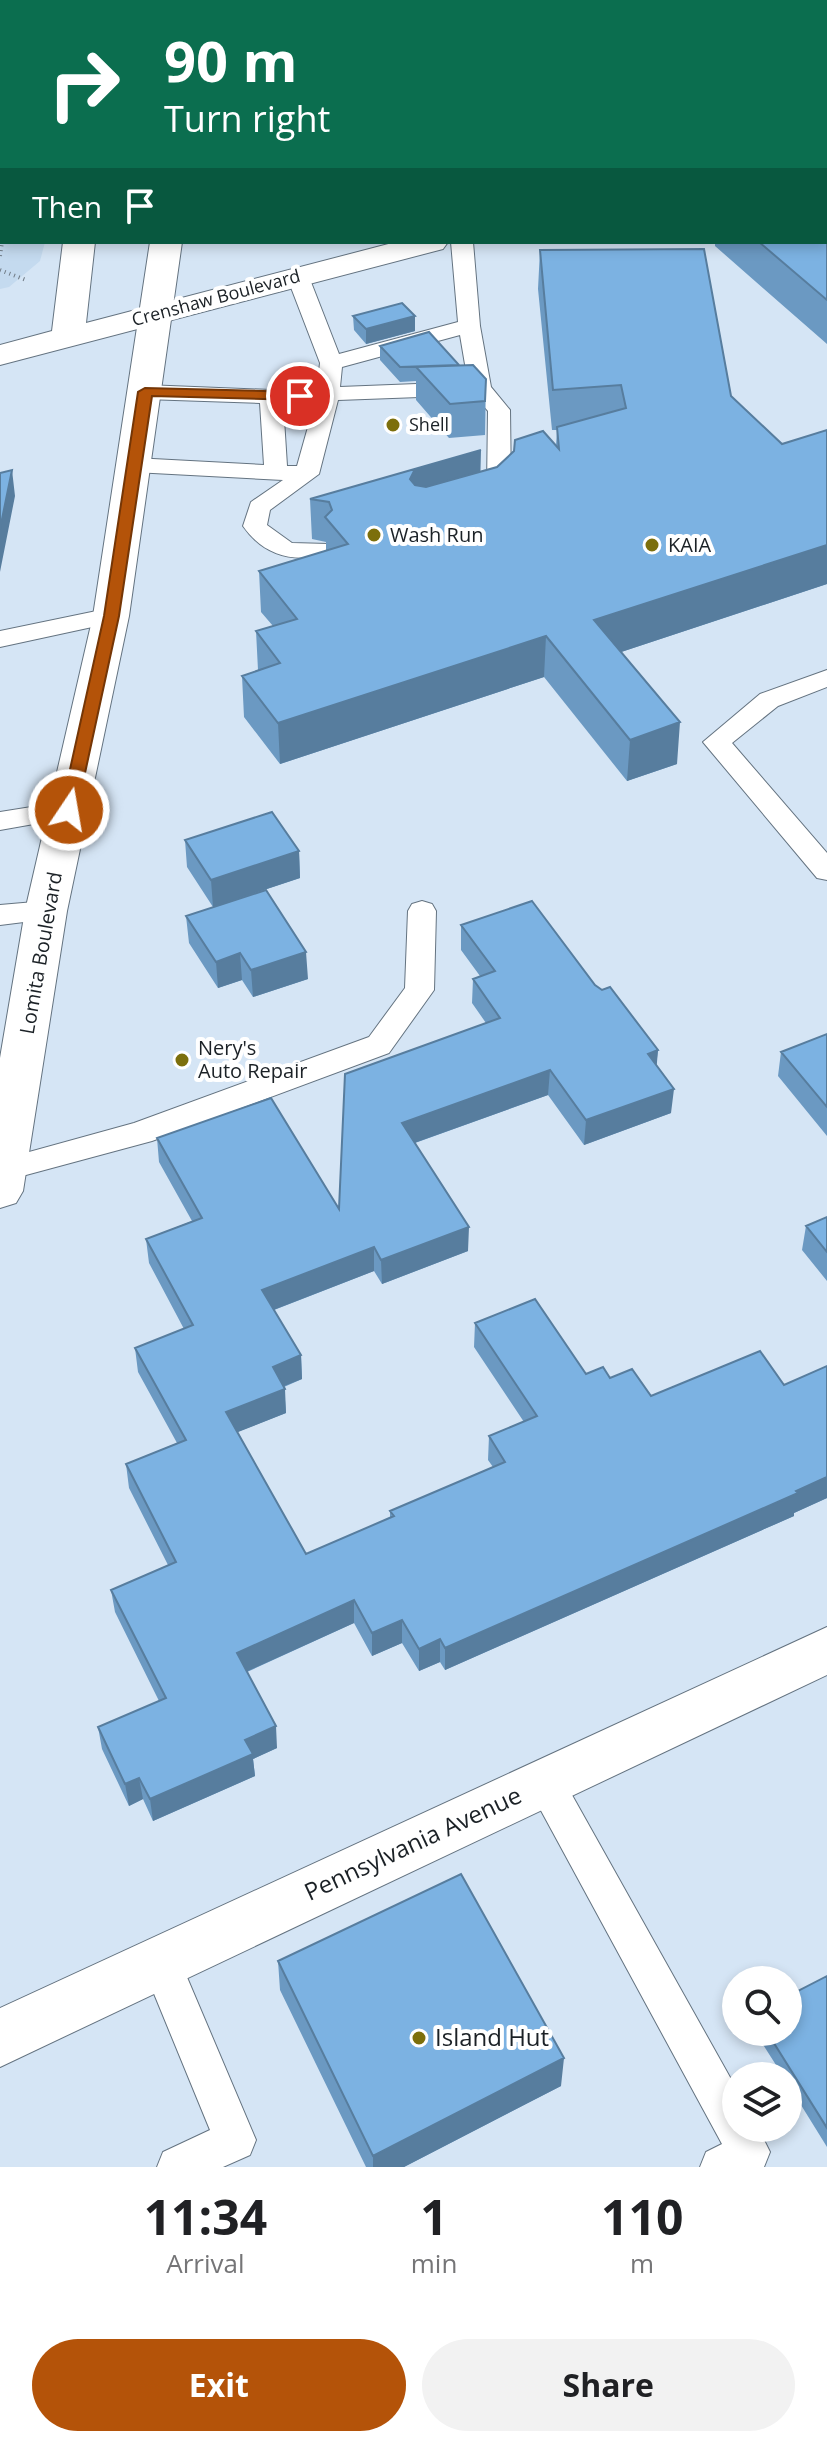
<!DOCTYPE html>
<style>
:root{--surface:#fff;--page:#f2f2f2;--text:#202124;--muted:#757577;--accent:#b45309}
body{margin:0;font-family:"Open Sans",sans-serif;background:var(--page);color:var(--text);height:100vh;display:flex;flex-direction:column;font-size:30px;white-space:nowrap}
*{box-sizing:border-box;margin:0}
p{font-size:26px;color:var(--muted)}
.icon{flex:none;width:44px;height:44px;fill:none;stroke:currentColor;stroke-width:2;stroke-linecap:round;stroke-linejoin:round}
.map{position:relative;height:2167px;overflow:hidden}
.side{display:flex;flex-direction:column;background:var(--surface);flex:1}
.side>*{flex:none}
.top-card{position:absolute;left:0px;top:0px;width:828px;height:244px;box-shadow:0 4px 12px #0003;background:#0b6e4f;color:#fff;overflow:hidden}
.fabs{position:absolute;left:722px;top:1966px;display:grid;gap:16px}
.fabs a{display:grid;place-items:center;width:80px;height:80px;border-radius:50%;background:var(--surface);box-shadow:0 4px 12px #0003;font-size:40px}
.pin{position:absolute;display:grid;place-items:center;width:68px;height:68px;color:#fff;margin:-34px;border:4px solid #fff;border-radius:50%;box-shadow:0 2px 8px #0007}
.me{position:absolute;width:88px;margin:-44px;rotate:12deg;stroke-linejoin:round;filter:drop-shadow(0 0 6px #0008)}
.turn{display:flex;align-items:center;gap:28px;height:168px;padding:0 32px;font-size:36px}
.turn .icon{width:104px;height:104px;stroke-width:2.5}
.turn b{display:block;font-size:56px;line-height:68px}
.then{display:flex;align-items:center;height:76px;padding:0 32px;background:#0003;gap:16px;font-size:30px}
.eta{display:flex;justify-content:space-evenly;align-items:center;height:136px;text-align:center}
.eta b{font-size:48px;font-weight:700;line-height:56px}
.button{display:flex;gap:16px;margin-top:auto;padding:16px 32px}
.button a{flex:1;height:92px;border-radius:48px;background:var(--accent);color:#fff;font-size:32px;font-weight:700;line-height:92px;text-align:center}
.button a+a{background:var(--page);color:var(--text)}
.map>svg:first-child{display:block}
.built{fill:#c4daef}
.lines{fill:none;stroke-linecap:round;stroke-linejoin:round}
.lane-casing{stroke:#647380;stroke-width:2}
.secondary-casing{stroke:#647380;stroke-width:2}
.primary-casing{stroke:#647380;stroke-width:2}
.path{stroke:#707b85;stroke-width:4;stroke-dasharray:1 4;stroke-linecap:butt}
.lane{fill:#fff;fill-rule:evenodd}
.secondary{fill:#fff;fill-rule:evenodd}
.primary{fill:#fff;fill-rule:evenodd}
.wall{fill:#6b99c2}
.shaded-wall{fill:#577d9e}
.building{fill:#7cb2e2;stroke:#577d9e;stroke-width:2}
.route{fill:#b45309;stroke:#753606;stroke-width:2}
.poi-dot{fill:#7c6f0c;stroke:#fff;stroke-width:3}
.labels{text-anchor:middle;stroke-width:8;stroke-linejoin:round;paint-order:stroke}
.far-street-label{font-size:18px;fill:#1b2126;stroke:#fff}
.far-poi-label{font-size:18px;fill:#1b2126;stroke:#fff;text-anchor:start}
.poi-label{font-size:20px;fill:#1b2126;stroke:#fff;text-anchor:start}
.street-label{font-size:20px;fill:#1b2126;stroke:#fff}
.near-street-label{font-size:24px;fill:#1b2126;stroke:#fff}
.near-poi-label{font-size:24px;fill:#1b2126;stroke:#fff;text-anchor:start}
</style>
<div class="map">
<svg width="827" height="2167" viewBox="0 0 827 2167">
<rect width="100%" height="100%" fill="#d5e5f5"/>
<path class="built" d="M 0,0 L 102,0 L 2,2 L 2,242 L 45,242 L 40,261 L 9,287 L 0,289 Z"/>
<g class="lines">
<g class="lane-casing">
<path id="lane" d="M 451,242 L 473,242 L 480,326 L 491,387 L 510,410 L 511,489 C 503,501 491,509 477,505 L 473,500 L 487,487 L 488,411 L 474,395 L 338,400 L 319,474 L 270,510 L 267,525 L 292,543 L 328,544 L 331,549 L 328,554 C 294,563 264,556 243,526 L 251,502 L 283,480 L 134,472 L 126,470 L 122,465 L 126,460 L 134,458 L 264,465 L 260,403 L 145,399 L 137,397 L 134,392 L 137,387 L 145,385 L 271,390 L 317,388 L 320,363 L 287,277 L 298,271 L 309,277 L 339,354 L 458,322 ZM 460,335 L 468,382 L 340,387 L 342,367 ZM 315,402 L 297,466 L 287,466 L 283,403 Z
M 111,608 L 120,611 L 124,616 L 120,621 L 0,647 L 0,631 Z
M 827,670 L 827,687 L 778,706 L 732,743 L 827,853 L 827,880 L 817,878 L 703,742 L 760,694 Z
M 69,801 L 79,804 L 83,810 L 79,816 L 0,830 L 0,812 Z
M 46,901 L 56,904 L 60,911 L 56,918 L 0,925 L 0,905 Z
M 422,901 L 432,904 L 436,911 L 434,990 L 389,1053 L 152,1141 L 0,1182 L 0,1160 L 134,1123 L 369,1037 L 405,988 L 408,911 L 412,904 Z
M 545,1765 L 558,1770 L 736,2088 L 736,2128 L 758,2128 L 770,2152 L 764,2167 L 700,2167 L 706,2152 L 722,2144 L 532,1794 L 526,1782 L 532,1770 Z
M 161,1943 L 175,1949 L 256,2140 L 250,2155 L 223,2167 L 157,2167 L 163,2152 L 210,2130 L 141,1962 L 147,1949 Z"/>
</g>
<g class="secondary-casing">
<path id="secondary" d="M 183,0 L 211,0 L 211,2 L 183,2 Z
M 150,242 L 182,242 L 129,616 L 67,911 L 23,1191 L 16,1203 L 0,1208 L 0,1058 L 25,911 L 93,616 Z
M 827,1627 L 827,1675 L 0,2067 L 0,2008 Z"/>
</g>
<g class="primary-casing">
<path id="primary" d="M 826,131 L 827,131 L 827,149 L 826,149 Z
M 63,242 L 95,242 L 86,323 L 396,242 L 448,242 L 443,249 L 0,365 L 0,345 L 52,331 Z"/>
</g>
<path class="path" d="M 0,256 L 2,242
M 0,270 L 26,280"/>
<use href="#lane" class="lane"/>
<use href="#secondary" class="secondary"/>
<use href="#primary" class="primary"/>
</g>
<path class="wall" d="M 0,0 L 63,0 L 62,2 L 2,2 L 2,92 L 0,92 Z
M 827,178 L 827,344 L 715,246 L 715,242 L 826,242 Z
M 540,250 L 731,396 L 782,444 L 827,430 L 827,584 L 621,652 L 677,764 L 627,781 L 544,677 L 280,764 L 244,717 L 242,676 L 258,670 L 256,631 L 273,626 L 261,612 L 259,571 L 326,551 L 326,542 L 312,539 L 310,499 L 480,472 L 497,467 L 556,446 L 557,430 L 552,430 L 538,289 Z
M 353,316 L 415,331 L 366,344 L 354,330 Z
M 380,346 L 459,365 L 486,379 L 485,435 L 449,438 L 416,400 L 416,381 L 400,382 L 380,360 Z
M 185,840 L 299,851 L 300,878 L 213,907 L 187,867 Z
M 186,916 L 308,979 L 253,997 L 242,980 L 218,988 L 189,943 Z
M 461,925 L 595,985 L 658,1050 L 656,1066 L 671,1113 L 584,1145 L 548,1095 L 415,1143 L 468,1251 L 382,1284 L 374,1271 L 274,1310 L 301,1355 L 302,1379 L 284,1387 L 286,1413 L 237,1432 L 306,1554 L 390,1518 L 390,1511 L 493,1467 L 488,1460 L 489,1436 L 524,1422 L 474,1347 L 475,1323 L 586,1374 L 610,1378 L 651,1396 L 784,1385 L 827,1366 L 827,1498 L 794,1513 L 794,1516 L 445,1670 L 440,1662 L 419,1671 L 402,1643 L 372,1656 L 354,1623 L 247,1672 L 277,1748 L 253,1759 L 255,1776 L 153,1821 L 143,1799 L 129,1806 L 102,1749 L 98,1727 L 159,1701 L 115,1612 L 111,1590 L 168,1565 L 129,1488 L 126,1464 L 177,1443 L 138,1372 L 135,1348 L 184,1329 L 149,1263 L 146,1239 L 192,1221 L 159,1162 L 157,1138 L 339,1209 L 486,1023 L 472,1003 L 473,979 L 480,976 L 461,950 Z
M 827,1034 L 827,1136 L 778,1076 L 781,1052 Z
M 827,1217 L 827,1281 L 802,1250 L 806,1226 Z
M 278,1961 L 561,2086 L 404,2167 L 366,2167 L 280,1990 Z
M 827,1976 L 827,2147 L 788,2084 L 788,2076 L 783,2076 L 755,2032 L 788,2032 Z"/>
<path class="shaded-wall" d="M 415,316 L 415,331 L 366,344 L 366,329 Z
M 481,450 L 480,490 L 415,510 L 410,479 L 415,469 Z
M 12,470 L 15,496 L 0,572 L 0,529 Z
M 827,545 L 827,584 L 591,662 L 594,620 Z
M 546,636 L 544,677 L 280,764 L 278,723 Z
M 680,722 L 677,764 L 627,781 L 630,740 Z
M 299,851 L 300,878 L 213,907 L 211,880 Z
M 306,952 L 308,979 L 253,997 L 251,970 Z
M 240,953 L 242,980 L 218,988 L 216,962 Z
M 658,1050 L 656,1074 L 648,1054 Z
M 550,1070 L 548,1095 L 403,1147 L 402,1123 Z
M 674,1089 L 671,1113 L 584,1145 L 586,1120 Z
M 469,1227 L 468,1251 L 382,1284 L 381,1260 Z
M 374,1247 L 374,1271 L 263,1314 L 262,1290 Z
M 301,1355 L 302,1379 L 274,1390 L 273,1367 Z
M 285,1389 L 286,1413 L 228,1436 L 226,1412 Z
M 827,1477 L 827,1498 L 794,1513 L 794,1516 L 445,1670 L 445,1648 Z
M 354,1600 L 354,1623 L 239,1675 L 237,1653 Z
M 402,1620 L 402,1643 L 372,1656 L 372,1633 Z
M 440,1639 L 440,1662 L 419,1671 L 419,1649 Z
M 276,1726 L 277,1748 L 253,1759 L 255,1776 L 153,1821 L 150,1799 L 245,1740 Z
M 139,1778 L 143,1799 L 129,1806 L 125,1784 Z
M 564,2058 L 561,2086 L 404,2167 L 373,2167 L 373,2156 Z"/>
<path class="building" d="M 0,0 L 59,0 L 58,2 L 2,2 L 2,79 L 0,79 Z
M 826,178 L 827,178 L 827,300 L 759,242 L 826,242 Z
M 704,249 L 731,396 L 782,444 L 827,430 L 827,545 L 594,620 L 680,722 L 630,740 L 546,636 L 278,723 L 242,676 L 280,663 L 256,631 L 297,619 L 259,571 L 348,544 L 325,517 L 332,510 L 329,502 L 310,499 L 481,450 L 415,469 L 410,479 L 415,485 L 426,487 L 497,467 L 514,451 L 515,440 L 543,431 L 559,449 L 557,427 L 626,408 L 621,385 L 553,390 L 540,250 Z
M 402,303 L 415,316 L 366,329 L 353,316 Z
M 429,332 L 459,365 L 400,367 L 380,346 Z
M 473,365 L 486,379 L 485,401 L 450,404 L 416,367 Z
M 12,470 L 0,529 L 0,473 Z
M 272,812 L 299,851 L 211,880 L 185,840 Z
M 266,890 L 306,952 L 251,970 L 240,953 L 216,962 L 186,916 Z
M 532,901 L 595,985 L 602,990 L 610,987 L 658,1050 L 648,1054 L 674,1089 L 586,1120 L 550,1070 L 402,1123 L 469,1227 L 381,1260 L 374,1247 L 262,1290 L 301,1355 L 273,1367 L 285,1389 L 226,1412 L 306,1554 L 394,1516 L 390,1511 L 505,1462 L 489,1436 L 537,1416 L 475,1323 L 535,1299 L 586,1374 L 603,1367 L 610,1378 L 632,1369 L 651,1396 L 760,1351 L 784,1385 L 827,1366 L 827,1477 L 796,1491 L 798,1493 L 445,1648 L 440,1639 L 419,1649 L 402,1620 L 372,1633 L 354,1600 L 237,1653 L 276,1726 L 245,1740 L 253,1754 L 150,1799 L 139,1778 L 125,1784 L 98,1727 L 166,1698 L 111,1590 L 176,1562 L 126,1464 L 186,1440 L 135,1348 L 193,1325 L 146,1239 L 202,1218 L 157,1138 L 271,1098 L 339,1209 L 345,1074 L 500,1018 L 473,979 L 495,971 L 461,925 Z
M 827,1034 L 827,1107 L 781,1052 Z
M 827,1217 L 827,1252 L 806,1226 Z
M 461,1874 L 564,2058 L 373,2156 L 278,1961 Z
M 827,1976 L 827,2128 L 767,2032 L 788,2032 L 788,1996 Z"/>
<path class="route" d="M 145,388 L 300,392 L 307,396 L 300,400 L 152,396 L 119,616 L 77,810 L 69,815 L 61,810 L 104,616 L 138,392 Z"/>
<g class="poi-dot">
<circle cx="393" cy="425" r="8"/>
<circle cx="374" cy="535" r="8"/>
<circle cx="652" cy="545" r="8"/>
<circle cx="182" cy="1060" r="8"/>
<circle cx="419" cy="2038" r="8"/>
</g>
<g class="labels">
<g class="far-street-label">
<text transform="translate(216 298) rotate(-15)" y="6">Crenshaw Boulevard</text>
</g>
<g class="far-poi-label">
<text x="409" y="431">Shell</text>
</g>
<g class="poi-label">
<text x="390" y="542">Wash Run</text>
<text x="668" y="552">KAIA</text>
<text x="198" y="1055">Nery's<tspan x="198" dy="23">Auto Repair</tspan></text>
</g>
<g class="street-label">
<text transform="translate(41 953) rotate(-80)" y="7">Lomita Boulevard</text>
</g>
<g class="near-street-label">
<text transform="translate(413 1844) rotate(-25)" y="8">Pennsylvania Avenue</text>
</g>
<g class="near-poi-label">
<text x="435" y="2046">Island Hut</text>
</g>
</g>
</svg>
<div class="fabs">
<a><svg class="icon" aria-label="search" viewBox="0 0 24 24"><circle cx="10" cy="10" r="6"/><path d="M15 15l6 6"/></svg></a>
<a><svg class="icon" aria-label="layers" viewBox="0 0 24 24"><path d="M12 4l9 5-9 5-9-5zM3 14l9 5 9-5"/></svg></a>
</div>
<div class="pin" style="left:300px;top:396px;background:#d93025"><svg class="icon" aria-label="arrive" viewBox="0 0 24 24"><path d="M6 21V4h12l-3 4 3 4H6"/></svg></div>
<svg class="me" style="left:69px;top:810px" viewBox="-20 -20 40 40"><circle r="17" fill="#b45309" stroke="#fff" stroke-width="3"/><path d="M0-11L8 9 0 5-8 9z" fill="#fff"/></svg>
<div class="top-card">
<div class="turn"><svg class="icon" aria-label="right" viewBox="0 0 24 24"><path d="M7 20v-9h11M14 6l5 5-5 5"/></svg><div><b>90 m</b>Turn right</div></div>
<div class="then">Then<svg class="icon" aria-label="arrive" viewBox="0 0 24 24"><path d="M6 21V4h12l-3 4 3 4H6"/></svg></div>
</div>
</div>
<section class="side">
<div class="eta">
<div><b>11:34</b><p>Arrival</p></div>
<div><b>1</b><p>min</p></div>
<div><b>110</b><p>m</p></div>
</div>
<div class="button"><a>Exit</a><a>Share</a></div>
</section>
